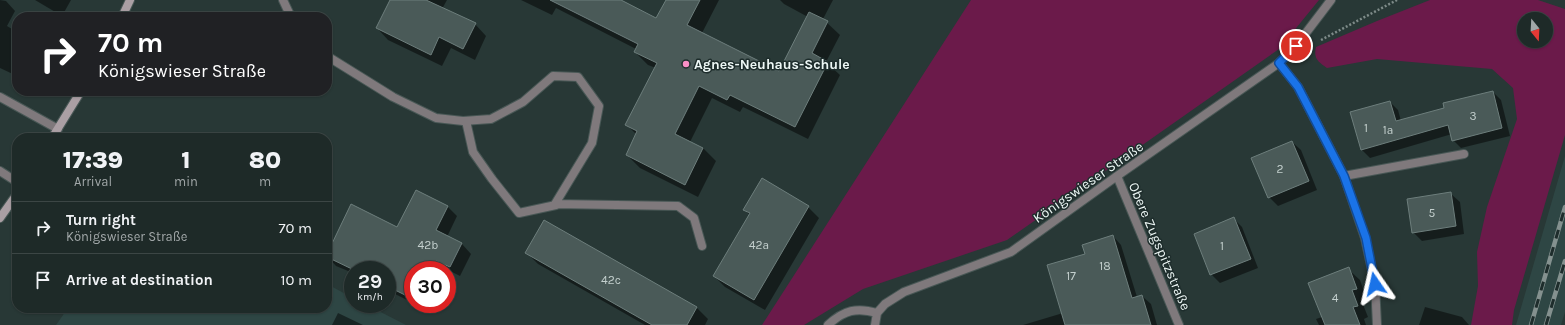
<!DOCTYPE html>
<meta charset="utf-8">
<style>
:root{--surface:#1e2a28;--page:#2b3634;--text:#f1f3f6;--muted:#a1a7a8;--line:#3c4645}
body{margin:0;font-family:Karla,sans-serif;background:var(--page);color:var(--text);height:100vh;display:flex;flex-direction:column;font-size:15px;white-space:nowrap}
*{box-sizing:border-box;margin:0}
p{font-size:13px;color:var(--muted)}
.icon{flex:none;width:22px;height:22px;fill:none;stroke:currentColor;stroke-width:2;stroke-linecap:round;stroke-linejoin:round}
.map{position:relative;flex:1;overflow:hidden}
.sheet{position:absolute;left:12px;top:133px;width:320px;height:180px;display:flex;flex-direction:column;background:var(--surface);border-radius:16px;box-shadow:0 1px 3px #0004,0 0 0 1px var(--line)}
.sheet>*{flex:none}
.hud{position:absolute;left:12px;top:12px;width:320px;height:84px;border-radius:16px;box-shadow:0 1px 3px #0004,0 0 0 1px var(--line);background:#202124;color:#fff;overflow:hidden}
.needle{width:26px;rotate:162deg}
.buttons{position:absolute;left:1517px;top:12px;display:grid;gap:8px}
.buttons a{display:grid;place-items:center;width:36px;height:36px;border-radius:50%;background:var(--surface);box-shadow:0 1px 3px #0004,0 0 0 1px var(--line);font-size:20px}
.speed{position:absolute;left:344px;top:261px;display:flex;gap:8px;font-size:20px;font-weight:700;text-align:center}
.speed>*{display:grid;place-content:center;width:52px;height:52px;border-radius:50%;background:var(--surface);box-shadow:0 1px 3px #0004,0 0 0 1px var(--line);line-height:1}
.speed small{font-size:10px;font-weight:400}
.speed .limit{border:6px solid #d22;background:#fff;color:#111}
.pin{position:absolute;display:grid;place-items:center;width:34px;height:34px;color:#fff;margin:-17px;border:2px solid #fff;border-radius:50%;box-shadow:0 1px 4px #0007}
.me{position:absolute;width:44px;margin:-22px;rotate:349deg;stroke-linejoin:round;filter:drop-shadow(0 0 3px #0008)}
.turn{display:flex;align-items:center;gap:14px;height:84px;padding:0 20px;font-size:18px}
.turn .icon{width:52px;height:52px;stroke-width:2.5}
.turn b{display:block;font-size:28px;line-height:34px}
.eta{display:flex;justify-content:space-evenly;align-items:center;height:68px;text-align:center}
.eta b{font-size:24px;font-weight:800;line-height:28px}
ul{padding:0;list-style:none}
li{display:flex;align-items:center;gap:12px;height:52px;padding:0 20px;border-top:1px solid var(--line)}
li div{flex:1}
li b{display:block;font-size:15px}
li em{font-style:normal}
.map>svg:first-child{display:block}
.built{fill:#2e4644}
.green{fill:#6b1a4a;fill-rule:evenodd}
.shadow{fill:#0007}
.building{fill:#4a5a58;stroke:#6d7e7c}
.lines{fill:none;stroke-linecap:round;stroke-linejoin:round}
.service-casing{stroke:#485755;stroke-width:10}
.minor-casing{stroke:#485755;stroke-width:10}
.secondary-casing{stroke:#485755;stroke-width:10}
.path{stroke:#7e8b89;stroke-width:2.5;stroke-dasharray:2 2;stroke-linecap:butt}
.service{stroke:#7f797c;stroke-width:8}
.minor{stroke:#7f797c;stroke-width:8}
.secondary{stroke:#aa9fa4;stroke-width:8}
.rail-casing{stroke:#84918f;stroke-width:4.5}
.rail{stroke:#1e2d2c;stroke-width:3;stroke-dasharray:9;stroke-linecap:butt}
.route-casing{stroke:#114b97;stroke-width:10}
.route{stroke:#1a73e8;stroke-width:7}
.poi-dot{fill:#fa8fc6;stroke:#1e2d2c;stroke-width:1.5}
.labels{text-anchor:middle;stroke-width:3;stroke-linejoin:round;paint-order:stroke}
.number-label{font-size:12px;fill:#c4d0ce}
.poi-label{font-size:14px;font-weight:bold;fill:#edf7f5;stroke:#1e2d2c;text-anchor:start}
.street-label{font-size:14px;fill:#edf7f5;stroke:#1e2d2c}
</style>
<div class="map">
<svg width="1565" height="325" viewBox="0 0 1565 325">
<rect width="100%" height="100%" fill="#283836"/>
<path class="built" d="M 1565,156 L 1565,312 L 1561,325 L 1516,325 Z
M 327,284 L 353,298 L 353,304 L 365,304 L 406,325 L 56,325 L 68,308 L 327,308 Z"/>
<path class="green" d="M 971,0 L 1319,0 L 1279,49 L 1007,240 L 863,289 L 804,325 L 762,325 Z
M 1430,0 L 1538,0 L 1565,9 L 1565,135 L 1514,310 L 1512,325 L 1471,325 L 1478,286 L 1477,252 L 1487,207 L 1517,119 L 1513,88 L 1492,69 L 1377,59 L 1327,68 C 1319,62 1313,59 1316,47 L 1377,21 ZM 1524,19 L 1546,19 L 1546,41 L 1524,41 Z"/>
<path class="shadow" d="M 0,0 L 6,1 L 15,11 L 7,26 L 17,32 L 17,76 L 0,68 Z
M 35,0 L 71,0 L 62,16 Z
M 391,0 L 447,0 L 442,9 L 475,24 L 486,36 L 475,60 L 451,48 L 442,66 L 388,40 L 377,28 Z
M 521,0 L 619,0 L 656,19 L 667,0 L 719,0 L 702,33 L 780,72 L 808,17 L 784,4 L 780,0 L 833,0 L 823,19 L 840,35 L 826,62 L 840,75 L 808,139 L 743,107 L 740,112 L 712,98 L 690,142 L 703,148 L 716,161 L 698,197 L 640,168 L 627,155 L 637,135 L 627,125 L 656,68 L 648,65 L 635,52 L 636,49 L 556,8 L 552,15 Z
M 1493,92 L 1501,100 L 1510,136 L 1461,148 L 1453,140 L 1452,134 L 1370,158 L 1362,150 L 1352,113 L 1390,102 L 1398,110 L 1401,121 L 1445,109 Z
M 1292,142 L 1301,150 L 1317,190 L 1278,206 L 1269,197 Z
M 416,191 L 448,207 L 457,216 L 447,237 L 462,244 L 471,254 L 460,276 L 446,269 L 413,270 L 413,303 L 387,290 L 387,270 L 353,270 L 353,273 L 336,266 L 327,256 L 397,228 Z
M 1451,194 L 1460,202 L 1464,234 L 1422,241 L 1413,232 Z
M 808,207 L 819,218 L 765,310 L 725,287 L 714,276 L 750,215 L 745,210 Z
M 1234,219 L 1242,227 L 1258,268 L 1220,283 L 1211,274 Z
M 545,221 L 697,308 L 708,319 L 705,325 L 645,325 L 538,264 L 527,253 Z
M 1113,236 L 1121,245 L 1137,297 L 1142,296 L 1151,304 L 1157,325 L 1023,325 L 1063,313 L 1086,255 Z
M 1348,269 L 1360,280 L 1367,300 L 1362,302 L 1368,317 L 1364,319 L 1366,325 L 1319,325 L 1316,319 L 1322,317 Z
M 414,304 L 428,304 L 425,310 Z
M 1425,307 L 1462,317 L 1469,325 L 1419,325 Z
M 338,313 L 363,325 L 332,325 Z"/>
<path class="building" d="M 390,0 L 426,0 L 476,23 L 463,49 L 439,37 L 431,55 L 376,28 Z
M 550,0 L 621,0 L 656,18 L 666,0 L 700,0 L 687,25 L 779,71 L 809,12 L 828,21 L 812,53 L 828,62 L 795,127 L 730,95 L 727,100 L 699,86 L 675,134 L 703,148 L 685,185 L 626,155 L 637,131 L 625,125 L 657,63 L 634,52 L 638,44 Z
M 1493,91 L 1502,128 L 1452,141 L 1448,125 L 1361,150 L 1350,112 L 1390,101 L 1396,121 L 1444,108 L 1443,103 Z
M 1292,141 L 1309,181 L 1268,198 L 1251,158 Z
M 762,178 L 809,206 L 754,300 L 713,276 L 750,213 L 743,210 Z
M 416,190 L 448,206 L 436,230 L 462,243 L 450,267 L 436,261 L 432,270 L 413,270 L 413,299 L 387,286 L 387,270 L 354,270 L 327,257 L 327,254 L 351,204 L 397,227 Z
M 1451,192 L 1456,226 L 1412,233 L 1407,199 Z
M 1234,217 L 1251,259 L 1210,275 L 1194,234 Z
M 544,220 L 697,307 L 687,325 L 652,325 L 525,253 Z
M 1113,235 L 1132,298 L 1142,295 L 1151,325 L 1065,325 L 1047,265 L 1085,254 L 1082,245 Z
M 1349,267 L 1357,289 L 1352,290 L 1358,306 L 1353,307 L 1360,325 L 1325,325 L 1308,283 Z"/>
<g class="lines">
<g class="service-casing">
<path id="service" d="M 283,0 L 291,17
M 327,56 L 393,97 L 436,118 L 463,121 L 491,119 L 523,102 L 553,76 L 578,77 L 599,106 L 592,143 L 555,204 L 678,206 L 694,218 L 702,246
M 466,121 L 473,152 L 492,179 L 519,213 L 556,205
M 0,171 L 17,182
M 1344,176 L 1464,154"/>
</g>
<g class="minor-casing">
<path id="minor" d="M 1279,63 L 1298,87 L 1344,176 L 1365,238 L 1375,284 L 1377,325
M 0,97 L 58,129
M 1117,176 L 1179,325
M 828,325 C 844,310 857,307 877,313
M 875,325 L 877,313 L 885,304 L 904,292 L 1011,252 L 1117,176 L 1279,63 L 1296,46 L 1331,0"/>
</g>
<g class="secondary-casing">
<path id="secondary" d="M 122,17 L 130,0
M 52,138 L 81,91
M 0,218 L 17,194"/>
</g>
<path class="path" d="M 1321,40 L 1397,0"/>
<use href="#service" class="service"/>
<use href="#minor" class="minor"/>
<use href="#secondary" class="secondary"/>
<g class="rail-casing">
<path id="rail" d="M 1531,325 L 1565,207
M 1546,325 L 1565,261"/>
</g>
<use href="#rail" class="rail"/>
</g>
<g class="lines">
<g class="route-casing">
<path id="route" d="M 1296,46 L 1279,63 L 1298,87 L 1344,176 L 1366,238 L 1375,284"/>
</g>
<use href="#route" class="route"/>
</g>
<circle class="poi-dot" cx="686" cy="64" r="4"/>
<g class="labels">
<g class="number-label">
<text x="1473" y="120">3</text>
<text x="1366" y="132">1</text>
<text x="1388" y="134">1a</text>
<text x="1280" y="173">2</text>
<text x="1432" y="217">5</text>
<text x="428" y="249">42b</text>
<text x="759" y="249">42a</text>
<text x="1222" y="250">1</text>
<text x="1105" y="270">18</text>
<text x="1071" y="280">17</text>
<text x="611" y="284">42c</text>
<text x="1335" y="302">4</text>
</g>
<g class="poi-label">
<text x="694" y="69">Agnes-Neuhaus-Schule</text>
</g>
<g class="street-label">
<text transform="translate(1088 182) rotate(-35)" y="5">Königswieser Straße</text>
<text transform="translate(1160 246) rotate(67)" y="5">Obere Zugspitzstraße</text>
</g>
</g>
</svg>
<div class="buttons">
<a><svg class="needle" viewBox="-14 -14 28 28"><path d="M0-13l5 13h-10z" fill="#e53935"/><path d="M0 13l5-13h-10z" fill="#a1a7a8"/></svg></a>
</div>
<div class="speed"><div>29<small>km/h</small></div><div class="limit">30</div></div>
<div class="pin" style="left:1296px;top:46px;background:#d93025"><svg class="icon" aria-label="arrive" viewBox="0 0 24 24"><path d="M6 21V4h12l-3 4 3 4H6"/></svg></div>
<svg class="me" style="left:1375px;top:284px" viewBox="-20 -20 40 40"><path d="M0-17L14 15 0 8-14 15z" fill="#1a73e8" stroke="#fff" stroke-width="4"/></svg>
<div class="hud">
<div class="turn"><svg class="icon" aria-label="right" viewBox="0 0 24 24"><path d="M7 20v-9h11M14 6l5 5-5 5"/></svg><div><b>70 m</b>Königswieser Straße</div></div>
</div>
<section class="sheet">
<div class="eta">
<div><b>17:39</b><p>Arrival</p></div>
<div><b>1</b><p>min</p></div>
<div><b>80</b><p>m</p></div>
</div>
<ul>
<li><svg class="icon" aria-label="right" viewBox="0 0 24 24"><path d="M7 20v-9h11M14 6l5 5-5 5"/></svg><div><b>Turn right</b><p>Königswieser Straße</p></div><em>70 m</em></li>
<li><svg class="icon" aria-label="arrive" viewBox="0 0 24 24"><path d="M6 21V4h12l-3 4 3 4H6"/></svg><div><b>Arrive at destination</b></div><em>10 m</em></li>
</ul>
</section>
</div>
